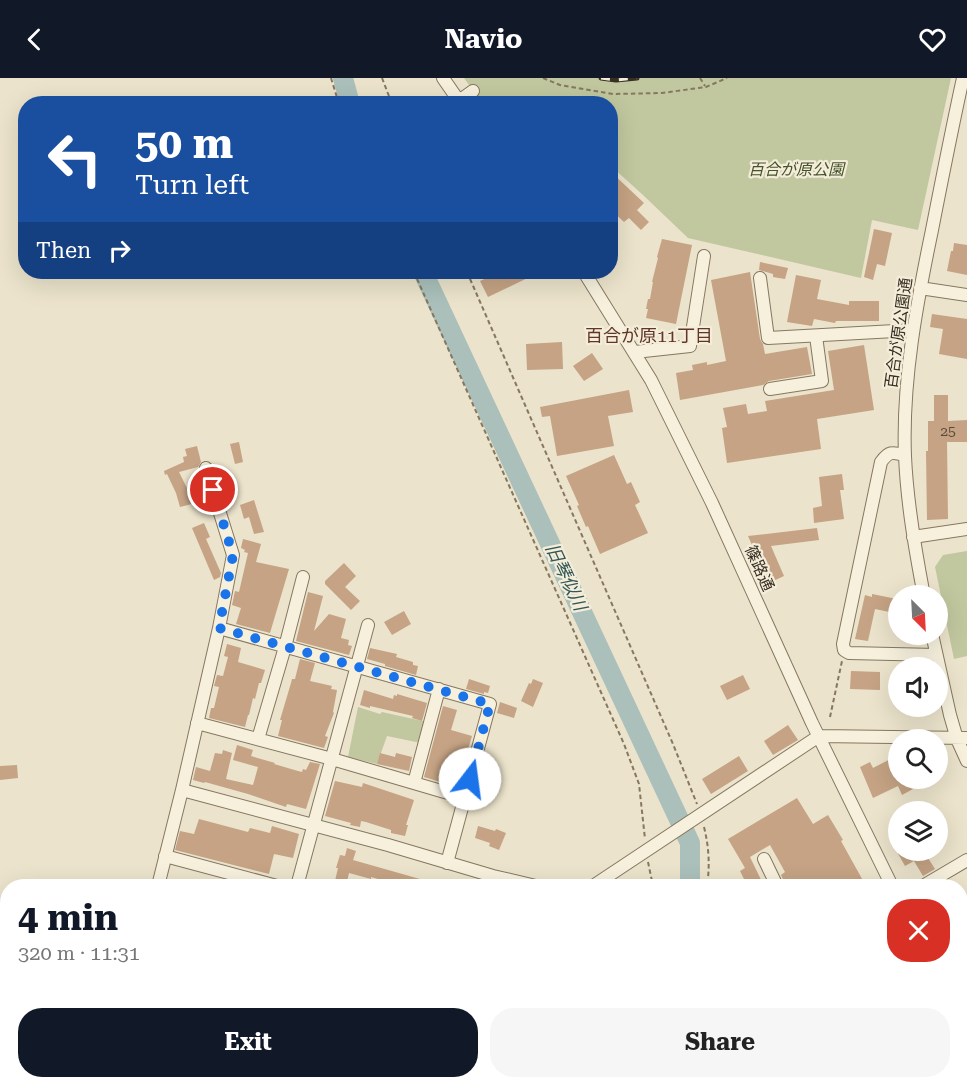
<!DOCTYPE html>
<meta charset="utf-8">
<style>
:root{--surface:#fff;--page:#f6f6f6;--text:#222;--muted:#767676;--accent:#111827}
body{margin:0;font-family:"Roboto Serif","Noto Sans JP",serif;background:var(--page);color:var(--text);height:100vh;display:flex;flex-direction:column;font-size:22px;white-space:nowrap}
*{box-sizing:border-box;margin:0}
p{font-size:20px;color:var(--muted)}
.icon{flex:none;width:33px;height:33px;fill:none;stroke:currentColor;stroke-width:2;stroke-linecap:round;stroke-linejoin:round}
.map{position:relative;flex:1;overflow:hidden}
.panel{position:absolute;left:0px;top:801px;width:968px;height:210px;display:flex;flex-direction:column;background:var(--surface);border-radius:24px 24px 0 0;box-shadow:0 6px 24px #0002}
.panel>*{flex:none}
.hud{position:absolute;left:18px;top:18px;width:600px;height:183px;border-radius:24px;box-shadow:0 6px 24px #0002;background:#1a4fa0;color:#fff;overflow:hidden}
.needle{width:39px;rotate:156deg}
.controls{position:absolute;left:888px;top:507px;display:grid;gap:12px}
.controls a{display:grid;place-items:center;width:60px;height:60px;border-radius:50%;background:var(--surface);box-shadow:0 6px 24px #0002;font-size:30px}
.pin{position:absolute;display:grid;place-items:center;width:51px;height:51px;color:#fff;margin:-26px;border:3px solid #fff;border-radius:50%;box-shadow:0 2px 6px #0007}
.me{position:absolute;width:66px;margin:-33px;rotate:15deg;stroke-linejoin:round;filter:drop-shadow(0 0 4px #0008)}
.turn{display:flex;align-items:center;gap:21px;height:126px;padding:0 18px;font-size:27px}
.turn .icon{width:78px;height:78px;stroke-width:2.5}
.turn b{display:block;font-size:42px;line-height:51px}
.then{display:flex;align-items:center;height:57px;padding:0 18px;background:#0003;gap:12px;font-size:22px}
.round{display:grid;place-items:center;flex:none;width:63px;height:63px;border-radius:24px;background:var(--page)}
.overview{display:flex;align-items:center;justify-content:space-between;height:102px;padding:0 18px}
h1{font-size:36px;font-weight:700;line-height:45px;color:var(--accent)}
.action{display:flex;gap:12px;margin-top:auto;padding:12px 18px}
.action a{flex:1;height:69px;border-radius:24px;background:var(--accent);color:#fff;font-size:24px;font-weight:700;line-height:69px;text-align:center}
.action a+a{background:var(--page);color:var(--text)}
header{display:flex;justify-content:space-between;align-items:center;height:78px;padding:0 18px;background:var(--accent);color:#fff;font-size:27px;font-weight:700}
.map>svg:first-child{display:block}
.green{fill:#c1c89f}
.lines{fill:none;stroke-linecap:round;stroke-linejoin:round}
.river{stroke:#abc0bb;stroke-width:20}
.building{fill:#c5a384}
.minor-casing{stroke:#867760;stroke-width:14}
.path{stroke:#867760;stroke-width:2;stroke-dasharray:4.5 3;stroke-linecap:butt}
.minor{stroke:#f6f0dd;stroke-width:12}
.rail-casing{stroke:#382e22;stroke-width:5}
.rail{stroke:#f3edda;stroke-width:3;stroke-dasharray:9;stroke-linecap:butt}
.route{stroke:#1a73e8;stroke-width:10;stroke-dasharray:0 18}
.labels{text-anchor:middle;stroke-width:4.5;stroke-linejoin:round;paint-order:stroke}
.number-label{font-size:14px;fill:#5b4b3a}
.park-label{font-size:16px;font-style:italic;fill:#46532b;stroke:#f3edda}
.street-label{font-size:16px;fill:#382e22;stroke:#f3edda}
.neighbourhood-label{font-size:18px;fill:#613626;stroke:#f3edda}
.water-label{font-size:18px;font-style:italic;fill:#335756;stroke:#f3edda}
</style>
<header><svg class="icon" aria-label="back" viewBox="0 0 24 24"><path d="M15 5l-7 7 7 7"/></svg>Navio<svg class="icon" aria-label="heart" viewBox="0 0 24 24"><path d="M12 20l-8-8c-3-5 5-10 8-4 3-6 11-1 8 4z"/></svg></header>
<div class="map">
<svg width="967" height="1011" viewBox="0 0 967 1011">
<rect width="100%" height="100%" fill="#ebe3cb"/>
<path class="green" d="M 464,0 L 951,0 L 918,152 L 872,142 L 861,200 L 688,160 L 643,117 L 611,88 L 610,26 L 482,25 Z
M 967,473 L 967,578 L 954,581 L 935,489 L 943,477 Z
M 358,629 L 380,636 L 382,634 L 427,644 L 421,665 L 387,658 L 377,686 L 348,679 Z
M 522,1004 L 612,1004 L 629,1011 L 519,1011 Z"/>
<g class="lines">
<path class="river" d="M 343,0 L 350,26
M 423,194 L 690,765 L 690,808
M 812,1004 L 816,1011
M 671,1011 L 672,1004"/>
</g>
<path class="building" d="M 610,93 L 644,125 L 637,132 L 649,144 L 641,152 L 629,140 L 624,144 L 610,131 Z
M 874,151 L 892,155 L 885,188 L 877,186 L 873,202 L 864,199 Z
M 662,161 L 692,167 L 676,246 L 646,240 L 648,231 L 646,231 L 648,221 L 650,221 L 653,204 L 652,204 L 658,180 L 657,179 Z
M 954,165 L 967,167 L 967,197 L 947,193 L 951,173 L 953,173 Z
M 760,184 L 788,190 L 785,201 L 773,199 L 773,196 L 759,192 Z
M 500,194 L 508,194 L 511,198 L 516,195 L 515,194 L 540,194 L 488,219 L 480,203 Z
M 750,194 L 760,261 L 763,266 L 765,276 L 807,269 L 812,296 L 769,303 L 763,307 L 680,322 L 676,295 L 693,292 L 692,287 L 707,284 L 707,287 L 726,283 L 711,202 Z
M 796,197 L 821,202 L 817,221 L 849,227 L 849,223 L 879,223 L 879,243 L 836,243 L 835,245 L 814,241 L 812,248 L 787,244 Z
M 932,236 L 967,241 L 967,281 L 939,276 L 943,251 L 930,249 Z
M 562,264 L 563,291 L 527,292 L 526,266 Z
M 864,267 L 874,332 L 817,341 L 821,371 L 727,385 L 722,350 L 727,349 L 723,330 L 746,326 L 748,336 L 767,333 L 765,323 L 834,312 L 828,273 Z
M 592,275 L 603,291 L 584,303 L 573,288 Z
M 629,312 L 633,334 L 608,338 L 614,368 L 557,378 L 550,338 L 542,339 L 540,329 Z
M 934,317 L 948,317 L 948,343 L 967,342 L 967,364 L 947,364 L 948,441 L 927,442 L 926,373 L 928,373 L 928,343 L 934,343 Z
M 239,364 L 243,384 L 235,386 L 230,366 Z
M 197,368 L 201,384 L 198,389 L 179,394 L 190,416 L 204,412 L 207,422 L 180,429 L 176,415 L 167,396 L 165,397 L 164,393 L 184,384 L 183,379 L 187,378 L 185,371 Z
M 614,377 L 627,406 L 631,404 L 640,424 L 635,427 L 648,455 L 600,476 L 588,448 L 586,449 L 577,428 L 579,427 L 566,398 Z
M 842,396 L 844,412 L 840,412 L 844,441 L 814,445 L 813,430 L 822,428 L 819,399 Z
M 254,422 L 264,454 L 254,456 L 249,439 L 244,441 L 240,427 Z
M 204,445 L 210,459 L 206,461 L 221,495 L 220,499 L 214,502 L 192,450 Z
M 817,450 L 819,462 L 771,468 L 784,498 L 769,505 L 748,458 Z
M 243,461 L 261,466 L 256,484 L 289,491 L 270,555 L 236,546 L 241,530 L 232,527 L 235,513 L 239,514 L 248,475 L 244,474 L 245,472 L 241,470 Z
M 344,485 L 356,498 L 345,509 L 360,523 L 351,532 L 325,506 L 325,503 Z
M 308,514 L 323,518 L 314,553 L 329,536 L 346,541 L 341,560 L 349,562 L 348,567 L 352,568 L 349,577 L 296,563 Z
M 872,516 L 897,521 L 894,535 L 875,531 L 868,563 L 855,561 L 865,517 L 872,519 Z
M 404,533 L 411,546 L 392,557 L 384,544 Z
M 227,566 L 241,570 L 238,584 L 265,592 L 261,605 L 259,605 L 255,621 L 253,620 L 249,637 L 248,637 L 245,649 L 209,640 L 211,630 L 214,630 L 219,609 L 214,608 L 217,597 L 223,598 L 228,579 L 224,578 Z
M 370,570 L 397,576 L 396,579 L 413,584 L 413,587 L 418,588 L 416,597 L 385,588 L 385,586 L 367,581 Z
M 300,581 L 315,585 L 310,603 L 332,608 L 331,611 L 337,612 L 333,634 L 334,635 L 325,658 L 328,659 L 324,670 L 278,658 L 282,642 L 280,642 L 291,605 L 292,601 L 295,601 Z
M 851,593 L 880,594 L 880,612 L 850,611 Z
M 743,597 L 750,611 L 727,622 L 720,608 Z
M 469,601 L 490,608 L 488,615 L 484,614 L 484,616 L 466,611 Z
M 533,601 L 543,605 L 533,629 L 521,623 L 529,605 L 531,606 Z
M 364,612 L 393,621 L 394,617 L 397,618 L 397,616 L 427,625 L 422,643 L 412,640 L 413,638 L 370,628 L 370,630 L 360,627 Z
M 500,624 L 517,630 L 514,640 L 497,635 Z
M 443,628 L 457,632 L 451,652 L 472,658 L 466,678 L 467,679 L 464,691 L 458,690 L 453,708 L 424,699 Z
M 788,647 L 798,662 L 773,677 L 764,663 Z
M 237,667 L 253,672 L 251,678 L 275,685 L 274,686 L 298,693 L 302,694 L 303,691 L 306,692 L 310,684 L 320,686 L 306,731 L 287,726 L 286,729 L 248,716 L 205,704 L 204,705 L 193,702 L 196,689 L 210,693 L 215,675 L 222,676 L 223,672 L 232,675 L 226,701 L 253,707 L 258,689 L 233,682 Z
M 380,675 L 395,679 L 396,675 L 412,679 L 409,693 L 377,686 Z
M 898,677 L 898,700 L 914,700 L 909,703 L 913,711 L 902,717 L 898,708 L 873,720 L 860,689 L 870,684 L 873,690 Z
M 739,678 L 748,693 L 711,716 L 702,701 Z
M 17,687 L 18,700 L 0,702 L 0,688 Z
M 335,703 L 362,709 L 363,705 L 414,722 L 406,747 L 408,747 L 405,758 L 391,755 L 391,752 L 366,744 L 361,743 L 360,749 L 350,747 L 351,745 L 325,738 Z
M 797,720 L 813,746 L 828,737 L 843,762 L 841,763 L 866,808 L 786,808 L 781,797 L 785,794 L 770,767 L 750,779 L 764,808 L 749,808 L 747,804 L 746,805 L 740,793 L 745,790 L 728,761 Z
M 199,741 L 248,754 L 250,750 L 270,755 L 272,748 L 299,756 L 293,780 L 274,776 L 269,796 L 175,772 L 180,753 L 194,756 Z
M 478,748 L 495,753 L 496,751 L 506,755 L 499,772 L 489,768 L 490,765 L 475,760 Z
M 347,770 L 356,773 L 353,782 L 434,805 L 433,808 L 399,808 L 394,807 L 395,806 L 371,799 L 371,801 L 349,795 L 346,808 L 334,807 L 338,790 L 336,790 L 340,777 L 345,778 Z
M 896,772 L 923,772 L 935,791 L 923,798 L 914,783 L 905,788 Z"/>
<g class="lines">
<g class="minor-casing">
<path id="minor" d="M 443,0 L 461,26
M 459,23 L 473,13
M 584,194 L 651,302 L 712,425 L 812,645 L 892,808
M 760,200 L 768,260 L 913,252
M 920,210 L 967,217
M 635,274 L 690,268 L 704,178
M 770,311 L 822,303 L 816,258
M 905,377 C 892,374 889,373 881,384 L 843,566 L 844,572 L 849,575 L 936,577
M 913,459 L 967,451
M 924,518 C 915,471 907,425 905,378 C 902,303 917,224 932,152 C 942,101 952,50 963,0
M 219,550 L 490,626 L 447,785
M 932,556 L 950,637 L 957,661 L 967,683
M 197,645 L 332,681 L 465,720
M 258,661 L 285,569 L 303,499
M 414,705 L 439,611
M 182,712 L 388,767 L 493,798 L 536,808
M 165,778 L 277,808
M 764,781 L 777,808
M 158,808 L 182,712 L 219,550 L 233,477 L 206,390
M 297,808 L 368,547
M 593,808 L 819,658 L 967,660
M 923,808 L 967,782
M 960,856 L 967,852
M 960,946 L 967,940
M 960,962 L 967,986
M 760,1004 L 764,1011
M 861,1004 L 865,1011
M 243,1011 L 245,1004
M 302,1011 L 304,1004
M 359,1011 L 361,1004
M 410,1011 L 413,1004
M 729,1011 L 730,1004
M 876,1011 L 886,1004"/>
</g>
<path class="path" d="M 331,0 L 339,26
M 382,0 L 392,26
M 543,0 L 560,7 L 613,16 L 662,15 L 706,9 L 727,0
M 700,0 L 705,8
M 414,194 L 624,666 L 639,706 L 645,761
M 467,194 L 673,666 L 697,726
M 830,639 L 842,583
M 704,749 C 709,769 710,788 707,808
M 648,784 L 653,808
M 798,1004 L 802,1011
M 825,1004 L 828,1011
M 645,1011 L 646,1004
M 685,1011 L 686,1004"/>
<use href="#minor" class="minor"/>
<g class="rail-casing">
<path id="rail" d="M 601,0 L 616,2 L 637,0"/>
</g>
<use href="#rail" class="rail"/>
</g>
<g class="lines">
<path class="route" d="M 213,412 L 233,477 L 219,550 L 490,626 L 470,701"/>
</g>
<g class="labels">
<g class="number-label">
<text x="948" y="358">25</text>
</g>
<g class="park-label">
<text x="796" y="97">百合が原公園</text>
</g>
<g class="street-label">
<text transform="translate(898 255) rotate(-82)" y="6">百合が原公園通</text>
<text transform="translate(760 490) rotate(66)" y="6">篠路通</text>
</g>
<g class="neighbourhood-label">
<text x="649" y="264">百合が原11丁目</text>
</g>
<g class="water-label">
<text transform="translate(566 499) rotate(65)" y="6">旧琴似川</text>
</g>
</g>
</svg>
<div class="controls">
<a><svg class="needle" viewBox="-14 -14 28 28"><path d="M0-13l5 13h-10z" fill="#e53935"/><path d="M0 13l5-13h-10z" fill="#767676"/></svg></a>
<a><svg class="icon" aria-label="sound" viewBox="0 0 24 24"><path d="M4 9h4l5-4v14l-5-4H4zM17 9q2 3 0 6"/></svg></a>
<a><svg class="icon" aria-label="search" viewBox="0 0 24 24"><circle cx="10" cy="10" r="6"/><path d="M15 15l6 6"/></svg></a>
<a><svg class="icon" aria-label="layers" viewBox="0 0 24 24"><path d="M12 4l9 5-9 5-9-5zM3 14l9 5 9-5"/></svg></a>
</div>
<div class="pin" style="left:213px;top:412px;background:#d93025"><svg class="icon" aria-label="arrive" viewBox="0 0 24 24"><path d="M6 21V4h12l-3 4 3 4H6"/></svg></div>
<svg class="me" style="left:470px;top:701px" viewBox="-20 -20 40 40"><circle r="19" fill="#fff"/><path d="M0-13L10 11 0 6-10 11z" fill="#1a73e8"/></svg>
<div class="hud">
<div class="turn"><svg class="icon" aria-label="left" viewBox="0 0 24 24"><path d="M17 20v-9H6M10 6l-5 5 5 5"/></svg><div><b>50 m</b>Turn left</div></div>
<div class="then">Then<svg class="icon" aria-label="right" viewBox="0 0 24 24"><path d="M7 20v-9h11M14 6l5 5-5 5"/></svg></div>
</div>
<section class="panel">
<div class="overview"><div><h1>4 min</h1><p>320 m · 11:31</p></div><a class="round" style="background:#d93025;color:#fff"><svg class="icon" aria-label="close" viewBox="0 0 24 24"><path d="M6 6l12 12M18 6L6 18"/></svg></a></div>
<div class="action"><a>Exit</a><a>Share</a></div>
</section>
</div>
